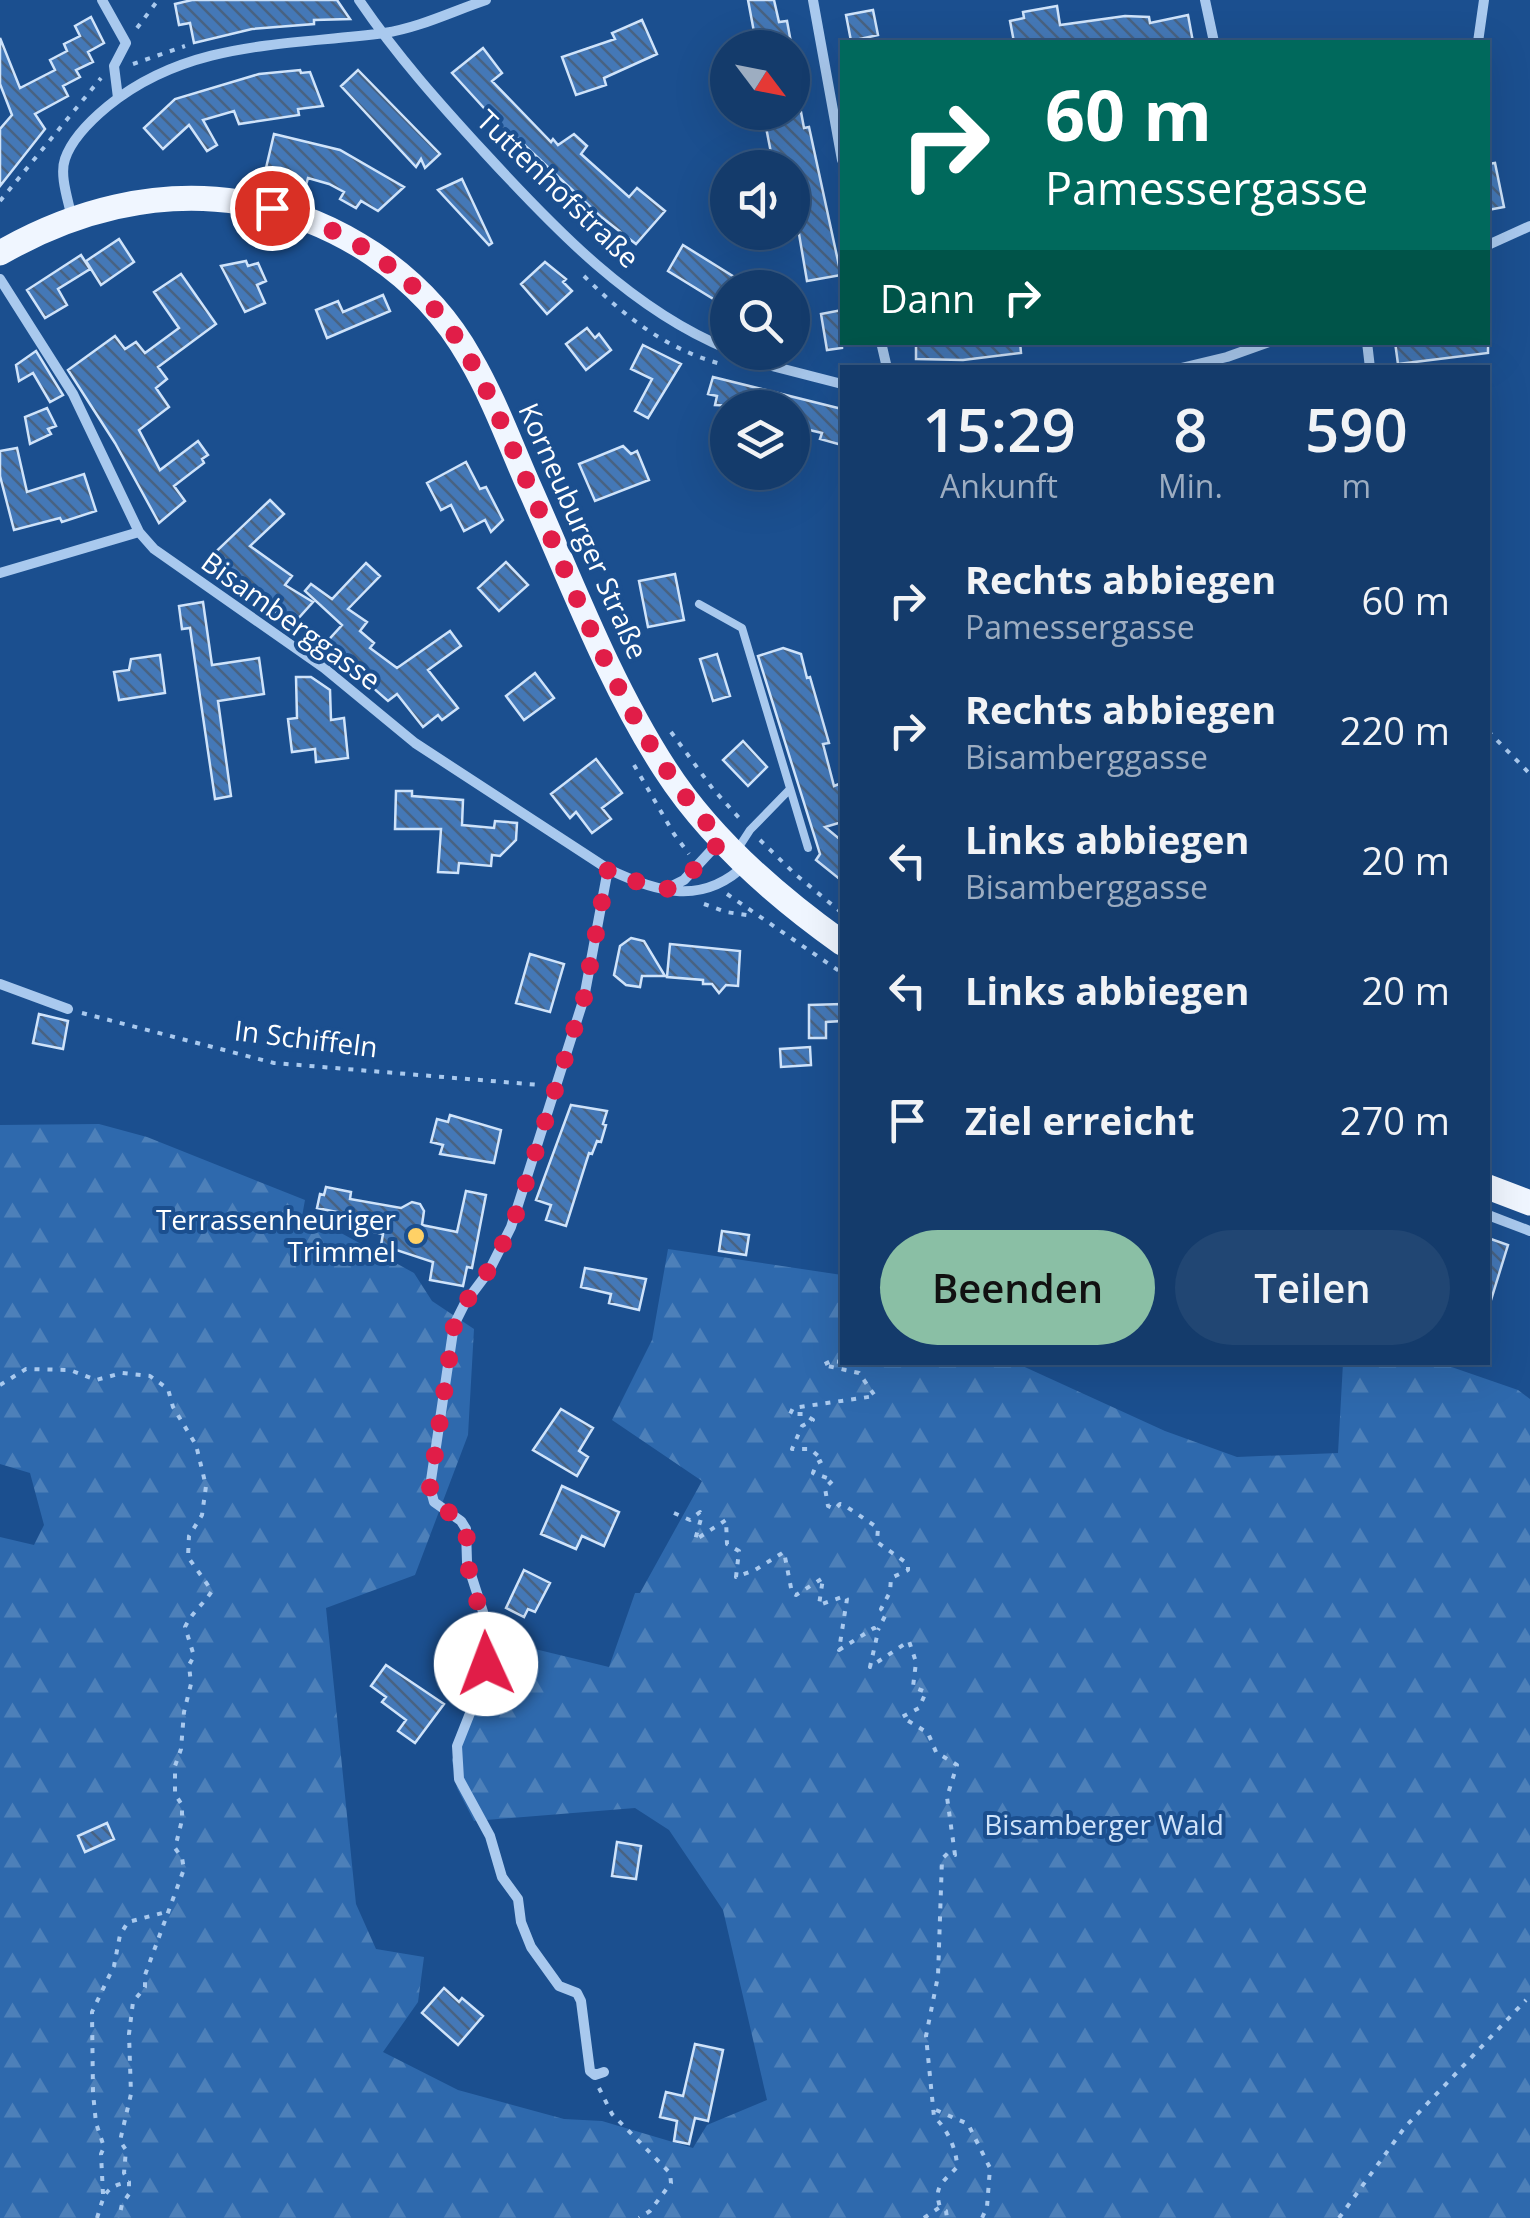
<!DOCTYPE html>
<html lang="de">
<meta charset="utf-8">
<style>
:root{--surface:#143b6b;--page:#214673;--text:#f1f3f6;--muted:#9dadc1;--line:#33557e;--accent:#8abfa5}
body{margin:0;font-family:"Open Sans",sans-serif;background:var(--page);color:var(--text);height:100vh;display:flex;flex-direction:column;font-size:38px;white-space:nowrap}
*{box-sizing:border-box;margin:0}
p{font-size:32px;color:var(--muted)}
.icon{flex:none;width:55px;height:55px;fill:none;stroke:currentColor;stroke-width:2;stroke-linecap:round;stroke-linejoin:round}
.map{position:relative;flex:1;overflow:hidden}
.sheet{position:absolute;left:840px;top:365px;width:650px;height:1000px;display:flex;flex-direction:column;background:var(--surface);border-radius:0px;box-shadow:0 10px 40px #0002,0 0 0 2px var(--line)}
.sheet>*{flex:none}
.hud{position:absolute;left:840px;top:40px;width:650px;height:305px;border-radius:0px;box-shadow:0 10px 40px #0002,0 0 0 2px var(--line);background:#00695c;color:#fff;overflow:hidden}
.needle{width:65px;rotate:122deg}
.tools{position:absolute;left:710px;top:30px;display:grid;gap:20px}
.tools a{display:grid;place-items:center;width:100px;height:100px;border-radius:50%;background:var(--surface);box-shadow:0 10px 40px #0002,0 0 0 2px var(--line);font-size:50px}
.pin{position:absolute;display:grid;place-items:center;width:85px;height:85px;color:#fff;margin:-42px;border:5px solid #fff;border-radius:50%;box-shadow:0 2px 10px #0007}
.me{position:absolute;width:110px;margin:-55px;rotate:358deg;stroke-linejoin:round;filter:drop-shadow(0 0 8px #0008)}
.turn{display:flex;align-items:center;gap:35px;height:210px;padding:0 40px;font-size:45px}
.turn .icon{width:130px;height:130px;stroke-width:2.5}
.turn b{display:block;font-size:70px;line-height:85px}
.then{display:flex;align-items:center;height:95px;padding:0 40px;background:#0003;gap:20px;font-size:38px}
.eta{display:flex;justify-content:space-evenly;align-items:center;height:170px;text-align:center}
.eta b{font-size:60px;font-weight:600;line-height:70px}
.button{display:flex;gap:20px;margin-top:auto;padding:20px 40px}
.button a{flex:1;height:115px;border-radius:60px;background:var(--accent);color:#111;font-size:40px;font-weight:600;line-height:115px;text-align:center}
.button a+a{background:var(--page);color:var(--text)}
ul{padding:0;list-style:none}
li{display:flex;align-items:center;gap:30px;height:130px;padding:0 40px}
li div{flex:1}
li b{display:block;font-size:38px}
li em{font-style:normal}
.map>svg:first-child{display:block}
.forest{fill:url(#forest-firs)}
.building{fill:url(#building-back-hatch);stroke:#cfe3fa;stroke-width:2.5}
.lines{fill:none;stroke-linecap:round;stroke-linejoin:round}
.path{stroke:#a9c9ee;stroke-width:4;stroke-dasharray:5 8;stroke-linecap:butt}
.lane{stroke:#a9c9ee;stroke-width:8}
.street{stroke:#a9c9ee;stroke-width:10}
.primary{stroke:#f0f6ff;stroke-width:25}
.route{stroke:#e11d48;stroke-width:18;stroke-dasharray:0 32.4}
.poi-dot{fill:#ffd166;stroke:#1b4f8f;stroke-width:4}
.labels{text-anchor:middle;stroke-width:8;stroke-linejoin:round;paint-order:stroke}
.street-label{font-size:28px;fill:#fff;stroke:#1b4f8f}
.poi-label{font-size:28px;fill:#fff;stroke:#1b4f8f;text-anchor:end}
.park-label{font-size:28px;fill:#cfe3fa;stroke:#1b4f8f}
</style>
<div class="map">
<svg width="1530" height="2218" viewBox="0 0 1530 2218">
<defs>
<pattern id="forest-firs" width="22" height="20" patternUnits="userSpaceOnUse" patternTransform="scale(2.5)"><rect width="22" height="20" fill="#2e69ad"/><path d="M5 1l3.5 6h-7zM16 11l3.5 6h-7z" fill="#4d80b9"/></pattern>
<pattern id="building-back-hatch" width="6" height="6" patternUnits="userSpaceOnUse" patternTransform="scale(2.5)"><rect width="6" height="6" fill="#4478b7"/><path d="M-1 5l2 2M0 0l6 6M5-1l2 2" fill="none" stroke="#486282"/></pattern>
</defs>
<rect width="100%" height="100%" fill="#1b4f8f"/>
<path class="forest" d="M 99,1124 L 147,1137 L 305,1200 L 301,1222 L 341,1233 L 414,1273 L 432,1301 L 474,1329 L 468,1435 L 415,1575 L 326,1608 L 356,1904 L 376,1949 L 424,1957 L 418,2002 L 383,2052 L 458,2090 L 564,2119 L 602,2121 L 693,2148 L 707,2125 L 767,2100 L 723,1910 L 669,1830 L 635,1808 L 474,1821 L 457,1788 L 452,1760 L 498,1640 L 609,1667 L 635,1593 L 640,1593 L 702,1481 L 612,1420 L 652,1340 L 668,1249 L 842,1275 L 842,1362 L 1016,1363 L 1165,1431 L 1237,1457 L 1338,1453 L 1343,1363 L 1440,1363 L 1518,1390 L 1530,1399 L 1530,2218 L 0,2218 L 0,1537 L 34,1545 L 44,1525 L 30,1473 L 0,1464 L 0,1125 Z"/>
<path class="building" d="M 192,0 L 337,0 L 350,19 L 314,20 L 314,24 L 252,29 L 194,43 L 190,23 L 179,25 L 175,4 Z
M 748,0 L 774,0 L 779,22 L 787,21 L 792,48 L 757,48 Z
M 1057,6 L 1060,25 L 1125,16 L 1149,17 L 1150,23 L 1188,15 L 1193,42 L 1014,42 L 1010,21 L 1024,18 L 1023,12 Z
M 873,10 L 878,35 L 851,41 L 846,15 Z
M 91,17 L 104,43 L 88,52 L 93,62 L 76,70 L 80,77 L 63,86 L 68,96 L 35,114 L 45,129 L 0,186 L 0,129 L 12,115 L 0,84 L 0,38 L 20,88 L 55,70 L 50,60 L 67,51 L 64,44 L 80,36 L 75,26 Z
M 642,20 L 657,54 L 604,78 L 606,85 L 576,95 L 562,57 L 615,39 L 612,33 Z
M 483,48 L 502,73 L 492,81 L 551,142 L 553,139 L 558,145 L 574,134 L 587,146 L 581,154 L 629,197 L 637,188 L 665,211 L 636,244 L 600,216 L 518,139 L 515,142 L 452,73 Z
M 300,70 L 301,73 L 310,72 L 323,106 L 298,109 L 299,115 L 239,124 L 234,111 L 203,120 L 217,145 L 207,151 L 189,125 L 163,149 L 144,128 L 175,99 L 259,74 Z
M 358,70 L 440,154 L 425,168 L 421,159 L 416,167 L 341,86 Z
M 763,112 L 801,112 L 804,128 L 809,127 L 841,275 L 807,281 L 798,228 L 792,229 L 792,168 L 774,168 Z
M 274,134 L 340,150 L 404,187 L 378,211 L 361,201 L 356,208 L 340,199 L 344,192 L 329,184 L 308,178 L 306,185 L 290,182 L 291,174 L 266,168 Z
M 1495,163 L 1504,207 L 1488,210 L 1488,164 Z
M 462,179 L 492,243 L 489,245 L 438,190 Z
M 119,239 L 134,262 L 101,285 L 86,261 Z
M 683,245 L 752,288 L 728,288 L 728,308 L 668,271 Z
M 81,255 L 90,269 L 58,289 L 67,305 L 45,318 L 27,290 Z
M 246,261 L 248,266 L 258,263 L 266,281 L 257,285 L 265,303 L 245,312 L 221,266 Z
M 545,262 L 566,279 L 563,282 L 572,291 L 547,314 L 521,284 Z
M 181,274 L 216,324 L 158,367 L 167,379 L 156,388 L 169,407 L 139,430 L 160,470 L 198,441 L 208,455 L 202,459 L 204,463 L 174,486 L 185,501 L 159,523 L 115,443 L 68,370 L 115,336 L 125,349 L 136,342 L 145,353 L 179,328 L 154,292 Z
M 383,295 L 390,311 L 327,338 L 316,310 L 338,301 L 343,312 Z
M 842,310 L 842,348 L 827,350 L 821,314 Z
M 587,328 L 595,338 L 599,334 L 611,350 L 586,370 L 566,344 Z
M 916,342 L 1020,342 L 1021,353 L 963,360 L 916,359 Z
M 1395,342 L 1488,342 L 1488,353 L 1398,364 Z
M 643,345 L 681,364 L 648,418 L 635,411 L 652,379 L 631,369 Z
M 36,351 L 63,395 L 50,402 L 33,373 L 19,381 L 16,365 Z
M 713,377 L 842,409 L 842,445 L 820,439 L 822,433 L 792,426 L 792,408 L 715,405 L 717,396 L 708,394 Z
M 47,408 L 56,426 L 48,429 L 51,434 L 30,444 L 25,417 Z
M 623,446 L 631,454 L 637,451 L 649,480 L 595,501 L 579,464 Z
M 17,448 L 27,492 L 84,474 L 96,511 L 62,522 L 60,518 L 14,530 L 0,476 L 0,451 Z
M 466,462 L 480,489 L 486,487 L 503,520 L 491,532 L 485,520 L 464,531 L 451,505 L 441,510 L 427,483 Z
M 270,500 L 284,514 L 250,546 L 292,576 L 285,585 L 313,602 L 295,622 L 278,608 L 275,612 L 222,574 L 217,578 L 203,564 Z
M 506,562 L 528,585 L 499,611 L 478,588 Z
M 366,563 L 380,576 L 348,609 L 367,622 L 360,631 L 374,643 L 370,648 L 397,668 L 450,631 L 461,646 L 428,670 L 458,708 L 442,720 L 438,715 L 423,727 L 397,694 L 388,701 L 324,645 L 342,625 L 305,591 L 311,584 L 332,599 Z
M 675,574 L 684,620 L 648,627 L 639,581 Z
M 203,602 L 212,665 L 259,658 L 264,694 L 218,701 L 231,796 L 215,799 L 190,628 L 182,629 L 179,606 Z
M 783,648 L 801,654 L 807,678 L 810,677 L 829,743 L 823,744 L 834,786 L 839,784 L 842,796 L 842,822 L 825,827 L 842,841 L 842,881 L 816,860 L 820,854 L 758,656 Z
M 717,654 L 730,696 L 713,701 L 700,659 Z
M 160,655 L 165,693 L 119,700 L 114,672 L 129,670 L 131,659 Z
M 535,673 L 554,698 L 524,720 L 506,696 Z
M 296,677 L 311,677 L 330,690 L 331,720 L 344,718 L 348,758 L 316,762 L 315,749 L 292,752 L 288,719 L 297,718 Z
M 743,741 L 767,767 L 748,786 L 723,760 Z
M 596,759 L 622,793 L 602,808 L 611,819 L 592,833 L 576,812 L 570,818 L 551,794 Z
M 396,791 L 412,791 L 412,796 L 463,800 L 462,825 L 494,828 L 495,821 L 517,823 L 516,840 L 500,856 L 492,855 L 491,866 L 459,863 L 458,873 L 438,872 L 441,829 L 395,829 Z
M 631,938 L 644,941 L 665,976 L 642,976 L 640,987 L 626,985 L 614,975 L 620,946 Z
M 670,944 L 740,951 L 738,986 L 726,985 L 719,993 L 712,984 L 703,984 L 703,980 L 667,977 Z
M 530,954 L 564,964 L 550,1012 L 516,1003 Z
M 842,1004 L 842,1021 L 826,1022 L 826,1038 L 809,1038 L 809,1005 Z
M 39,1014 L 68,1021 L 63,1049 L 33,1043 Z
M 810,1047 L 811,1065 L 781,1067 L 780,1049 Z
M 571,1105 L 607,1111 L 603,1124 L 606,1125 L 601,1142 L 597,1141 L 592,1154 L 589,1153 L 566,1226 L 546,1220 L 551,1205 L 536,1200 Z
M 450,1115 L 501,1130 L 494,1163 L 440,1154 L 443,1145 L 431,1142 L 437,1119 L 448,1122 Z
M 326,1187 L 351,1192 L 350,1199 L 401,1208 L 412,1202 L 420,1204 L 424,1211 L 422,1225 L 457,1232 L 466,1191 L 486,1195 L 472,1268 L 467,1267 L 463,1286 L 430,1280 L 433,1262 L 381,1245 L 383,1234 L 370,1231 L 371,1223 L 365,1221 L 366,1218 L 317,1208 L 320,1194 L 324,1195 Z
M 722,1231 L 749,1235 L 746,1255 L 719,1251 Z
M 1488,1238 L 1508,1245 L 1491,1300 L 1488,1300 Z
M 585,1268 L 646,1279 L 639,1310 L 609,1303 L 611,1294 L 581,1287 Z
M 561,1409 L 593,1428 L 579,1451 L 588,1457 L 577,1476 L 533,1450 Z
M 562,1486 L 619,1512 L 604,1546 L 582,1536 L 576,1549 L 541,1534 Z
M 524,1570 L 550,1583 L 535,1612 L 528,1609 L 524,1617 L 506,1608 Z
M 386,1665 L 444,1704 L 415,1743 L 398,1731 L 406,1720 L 382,1702 L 386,1697 L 371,1686 Z
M 107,1823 L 114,1839 L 85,1852 L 78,1836 Z
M 617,1842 L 641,1846 L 636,1879 L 612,1876 Z
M 444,1988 L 459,2002 L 462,1998 L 483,2016 L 458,2045 L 422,2013 Z
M 695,2044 L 723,2050 L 708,2121 L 695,2118 L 689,2144 L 674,2141 L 677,2121 L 660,2117 L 666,2092 L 683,2096 Z"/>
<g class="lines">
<path class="path" d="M 137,28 L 158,0
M 133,64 L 185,46
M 0,201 L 101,78
M 584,276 C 625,317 666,349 721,364
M 1488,731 L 1530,774
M 671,732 L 713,789 L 740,819
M 634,765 L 674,834 L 689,854
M 760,840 L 795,874 L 842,913
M 727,894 L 842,973
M 704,904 L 726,912 L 753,916
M 82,1013 L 274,1063 L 540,1085
M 842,1362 L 831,1361 L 823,1365 L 859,1373 L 875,1396 L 793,1408 L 790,1414 L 804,1414 L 813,1420 L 802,1426 L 792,1449 L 810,1449 L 823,1460 L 817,1463 L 813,1473 L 833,1480 L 825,1488 L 828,1506 L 835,1509 L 840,1504 L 844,1505 L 878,1528 L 877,1542 L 908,1564 L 908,1570 L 891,1578 L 890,1592 L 881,1609 L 886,1614 L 878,1630
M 849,1362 L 850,1362
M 0,1385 L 26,1369 L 70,1370 L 96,1380 L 122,1373 L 150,1376 L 168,1389 L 173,1407 L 196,1445 L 206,1486 L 202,1515 L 189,1536 L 188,1557 L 212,1591 C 203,1605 192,1612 185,1627 L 194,1656 L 189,1665 L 191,1684 L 184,1712 L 181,1749 L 175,1766 L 175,1794 L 182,1805 L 182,1820 L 175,1848 L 182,1858 L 184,1869 L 145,1975 L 145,1987 L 133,2002 L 129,2034 L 131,2094 L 120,2141 L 126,2150 L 124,2173 L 129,2182 L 129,2194 L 122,2204 L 119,2218
M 674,1513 L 690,1520 L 700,1512 L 702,1515 L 695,1540 L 726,1520 L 727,1544 L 739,1551 L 736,1577 L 755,1570 L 784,1552 L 792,1593 L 796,1595 L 823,1578 L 819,1605 L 845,1596 L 847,1599 L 839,1650 L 874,1628 L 877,1636 L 870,1667 L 909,1641 L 916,1662 L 913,1687 L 926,1692 L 919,1708 L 902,1717 L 928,1733 L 936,1752 L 957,1765 L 947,1797 L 955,1855 L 948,1853 L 942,1859 L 938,1976 L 926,2036 L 934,2117 C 947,2128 957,2150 957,2167 C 944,2182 933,2185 940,2207
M 599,2088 L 612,2114 L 670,2173 L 671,2183 L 650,2211 L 639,2218
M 936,2110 L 968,2124 L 990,2168 L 987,2207 L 982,2218
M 103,2194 L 101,2154 L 104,2147 L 96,2123 L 93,2093 L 92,2012 L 114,1966 L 120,1935 L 128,1922 L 166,1912
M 97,2218 C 104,2196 104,2186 129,2182
M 924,2218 L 940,2207 L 946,2211 L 947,2218
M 1339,2218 L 1405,2127 L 1526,2000"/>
<path class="lane" d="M 699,604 L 742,628 L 808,848
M 737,850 L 750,830 L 790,789"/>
<path class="street" d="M 102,0 L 126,43 L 114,66 L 118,98
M 359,0 C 397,56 440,104 485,153 C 554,228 632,310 728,349
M 813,0 L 842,160
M 1205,0 L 1214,42
M 1478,42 L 1484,0
M 72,219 C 69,202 59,176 65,159 C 72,138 91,120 108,106 C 189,40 286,46 384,33 C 419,28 453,11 486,0
M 1488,245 L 1530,226
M 0,279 L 73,394 L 139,532 L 154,549 L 324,668 L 415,743 L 608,869 C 658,893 703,906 746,864
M 881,342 L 887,368
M 1367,342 L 1370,368
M 737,352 L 768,365 L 842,384
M 1181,368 L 1227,357 L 1269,342
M 0,573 L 139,532
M 668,888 L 684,880 L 721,840
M 0,984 L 68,1009
M 1488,1215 L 1530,1231
M 604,2072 L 595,2075 L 590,2071 L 581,2001 L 577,1993 L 559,1986 L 531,1947 L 521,1922 L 518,1899 L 502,1877 L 490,1836 L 459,1779 L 457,1746 L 482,1683 L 487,1640 L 484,1615 L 467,1562 L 466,1529 L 461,1521 L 434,1502 L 430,1487 L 454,1325 L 465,1303 L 489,1271 L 511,1227 L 584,998 L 608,869"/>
<path class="primary" d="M 0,253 C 73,211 156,189 240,202 C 334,216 423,274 470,358 C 493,397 509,441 527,482 C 570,578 608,681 665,769 C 710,839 776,896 842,943
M 1488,1187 L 1530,1203"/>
</g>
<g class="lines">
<path class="route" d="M 272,208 C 339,226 399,264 442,318 C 477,362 498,415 520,466 C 577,594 625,737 722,840 L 684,880 L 667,889 L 631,880 L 608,869 L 584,998 L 512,1227 L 488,1271 L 465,1303 L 454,1326 L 430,1488 C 435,1514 456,1509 464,1527 C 469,1537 466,1553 468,1565 C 475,1605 489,1620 486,1664"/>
</g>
<circle class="poi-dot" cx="416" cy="1236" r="10"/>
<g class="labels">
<g class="street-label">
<text transform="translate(558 189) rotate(44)" y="10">Tuttenhofstraße</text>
<text transform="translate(583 531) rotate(66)" y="10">Korneuburger Straße</text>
<text transform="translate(291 621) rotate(36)" y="10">Bisamberggasse</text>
<text transform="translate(306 1039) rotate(7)" y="10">In Schiffeln</text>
</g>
<g class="poi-label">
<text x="396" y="1230">Terrassenheuriger<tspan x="396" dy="32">Trimmel</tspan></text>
</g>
<g class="park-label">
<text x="1104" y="1835">Bisamberger Wald</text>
</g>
</g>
</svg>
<div class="tools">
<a><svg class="needle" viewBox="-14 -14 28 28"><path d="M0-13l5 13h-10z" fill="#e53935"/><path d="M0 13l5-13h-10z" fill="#9dadc1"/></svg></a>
<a><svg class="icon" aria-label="sound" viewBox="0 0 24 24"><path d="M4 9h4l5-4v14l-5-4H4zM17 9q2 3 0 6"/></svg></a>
<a><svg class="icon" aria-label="search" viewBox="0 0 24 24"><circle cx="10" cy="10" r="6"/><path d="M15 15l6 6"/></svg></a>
<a><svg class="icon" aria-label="layers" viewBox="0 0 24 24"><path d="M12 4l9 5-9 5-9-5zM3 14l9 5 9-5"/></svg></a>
</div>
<div class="pin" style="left:272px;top:208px;background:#d93025"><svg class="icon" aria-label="arrive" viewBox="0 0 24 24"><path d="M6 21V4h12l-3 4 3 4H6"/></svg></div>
<svg class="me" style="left:486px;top:1664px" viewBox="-20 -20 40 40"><circle r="19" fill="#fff"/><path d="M0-13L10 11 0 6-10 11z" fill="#e11d48"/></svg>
<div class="hud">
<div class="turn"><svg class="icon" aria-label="right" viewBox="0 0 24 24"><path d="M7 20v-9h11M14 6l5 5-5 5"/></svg><div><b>60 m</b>Pamessergasse</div></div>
<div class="then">Dann<svg class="icon" aria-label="right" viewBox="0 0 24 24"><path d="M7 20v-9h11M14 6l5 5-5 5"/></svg></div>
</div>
<section class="sheet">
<div class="eta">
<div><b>15:29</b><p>Ankunft</p></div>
<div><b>8</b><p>Min.</p></div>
<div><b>590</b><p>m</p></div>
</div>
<ul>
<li><svg class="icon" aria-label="right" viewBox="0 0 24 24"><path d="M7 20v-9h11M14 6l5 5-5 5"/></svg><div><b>Rechts abbiegen</b><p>Pamessergasse</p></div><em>60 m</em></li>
<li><svg class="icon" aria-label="right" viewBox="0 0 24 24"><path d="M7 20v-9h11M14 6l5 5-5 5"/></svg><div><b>Rechts abbiegen</b><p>Bisamberggasse</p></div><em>220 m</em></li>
<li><svg class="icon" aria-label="left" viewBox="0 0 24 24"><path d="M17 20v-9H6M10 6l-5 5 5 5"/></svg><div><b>Links abbiegen</b><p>Bisamberggasse</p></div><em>20 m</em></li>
<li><svg class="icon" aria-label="left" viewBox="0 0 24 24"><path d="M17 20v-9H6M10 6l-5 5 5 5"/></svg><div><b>Links abbiegen</b></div><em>20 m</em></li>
<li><svg class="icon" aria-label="arrive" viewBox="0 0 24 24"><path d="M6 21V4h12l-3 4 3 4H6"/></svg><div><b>Ziel erreicht</b></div><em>270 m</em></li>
</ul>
<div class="button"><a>Beenden</a><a>Teilen</a></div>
</section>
</div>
